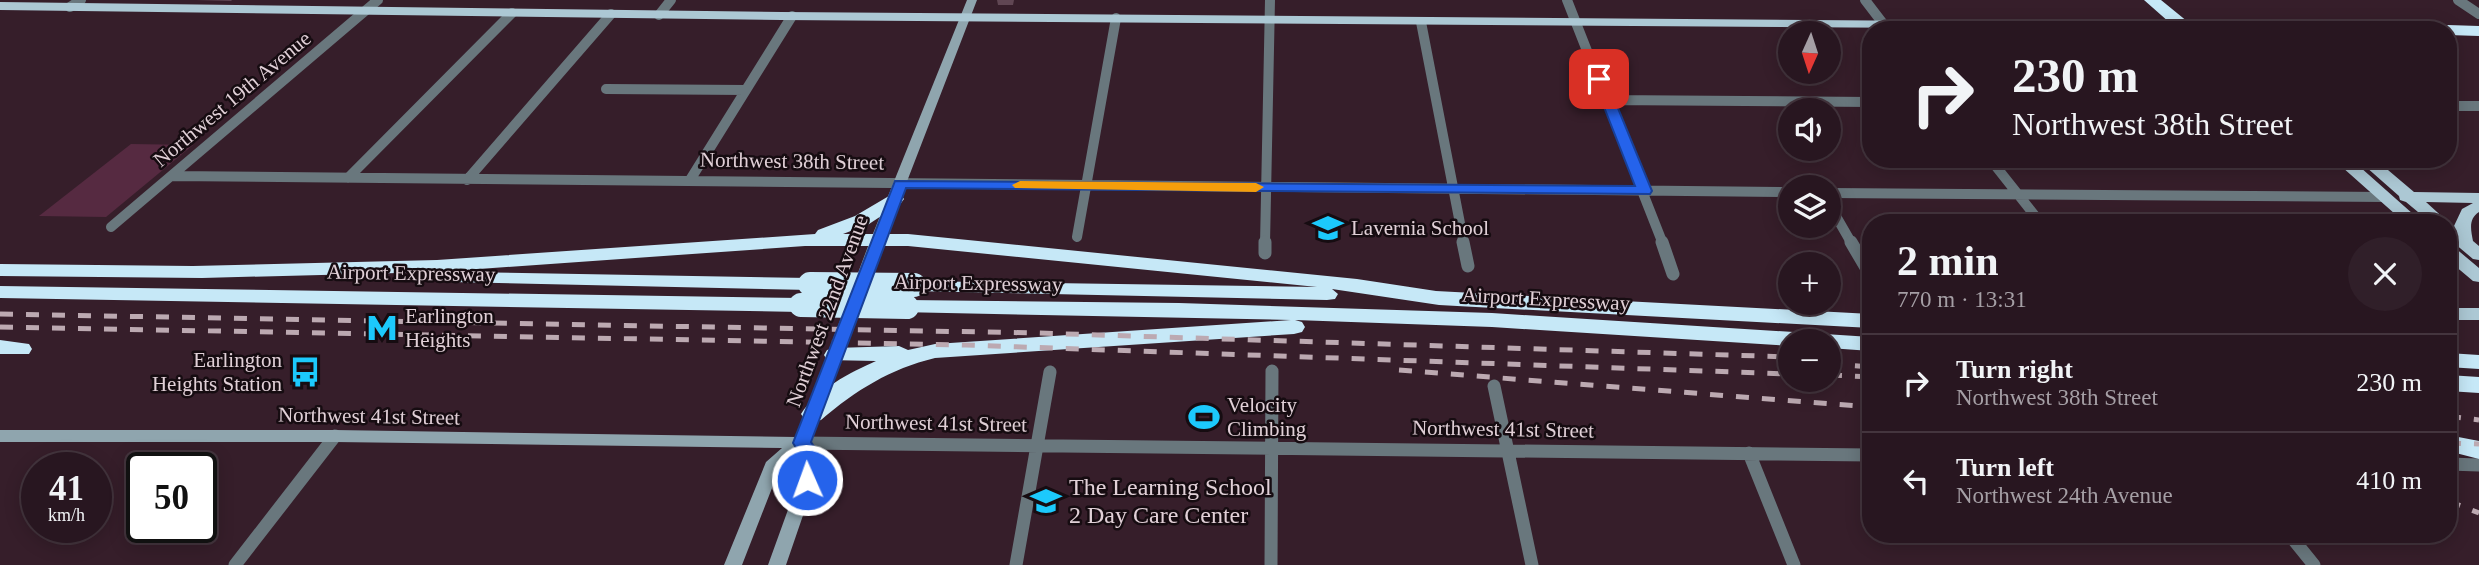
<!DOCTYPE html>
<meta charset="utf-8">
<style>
:root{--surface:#281620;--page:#301f29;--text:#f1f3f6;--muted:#a59fa5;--line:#44353e}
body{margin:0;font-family:"Times New Roman",serif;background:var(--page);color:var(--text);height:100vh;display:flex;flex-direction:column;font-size:26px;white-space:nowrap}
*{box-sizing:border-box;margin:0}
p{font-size:23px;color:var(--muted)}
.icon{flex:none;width:38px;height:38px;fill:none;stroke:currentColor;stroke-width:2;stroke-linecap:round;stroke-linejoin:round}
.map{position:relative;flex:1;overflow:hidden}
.side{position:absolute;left:1862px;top:214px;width:595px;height:329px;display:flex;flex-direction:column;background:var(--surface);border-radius:28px;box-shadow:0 4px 18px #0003,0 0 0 2px var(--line)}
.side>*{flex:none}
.hud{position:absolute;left:1862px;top:21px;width:595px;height:147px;border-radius:28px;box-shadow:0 4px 18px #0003,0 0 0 2px var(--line);background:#281620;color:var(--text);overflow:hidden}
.needle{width:46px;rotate:183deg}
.controls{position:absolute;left:1778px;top:21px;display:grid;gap:14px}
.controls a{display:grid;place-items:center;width:63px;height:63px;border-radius:50%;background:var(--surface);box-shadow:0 4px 18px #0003,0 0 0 2px var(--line);font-size:35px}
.speed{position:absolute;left:21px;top:452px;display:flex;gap:14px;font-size:35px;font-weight:700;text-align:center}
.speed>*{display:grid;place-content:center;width:91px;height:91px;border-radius:50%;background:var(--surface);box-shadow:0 4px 18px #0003,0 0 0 2px var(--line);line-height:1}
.speed small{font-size:18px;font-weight:400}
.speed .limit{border:4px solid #111;border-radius:10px;background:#fff;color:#111}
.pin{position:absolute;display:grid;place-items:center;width:60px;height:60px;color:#fff;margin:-30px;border-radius:14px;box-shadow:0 4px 10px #0006}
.me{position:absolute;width:77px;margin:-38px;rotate:358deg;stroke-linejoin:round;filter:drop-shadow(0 0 5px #0008)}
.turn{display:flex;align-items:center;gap:24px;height:147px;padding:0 35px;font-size:32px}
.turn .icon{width:91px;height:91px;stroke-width:2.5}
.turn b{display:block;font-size:49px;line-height:60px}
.round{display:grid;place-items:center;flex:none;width:74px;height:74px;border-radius:37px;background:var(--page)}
.head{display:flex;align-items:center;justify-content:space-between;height:119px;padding:0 35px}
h1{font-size:42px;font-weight:700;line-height:52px}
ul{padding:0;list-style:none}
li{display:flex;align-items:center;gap:21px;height:98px;padding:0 35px;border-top:2px solid var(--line)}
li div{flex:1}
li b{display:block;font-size:26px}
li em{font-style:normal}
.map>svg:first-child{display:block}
.green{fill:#562a41}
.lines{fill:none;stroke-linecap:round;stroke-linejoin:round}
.street-far1{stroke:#69777d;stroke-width:10}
.street{stroke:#69777d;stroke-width:13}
.secondary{fill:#8fa5ae;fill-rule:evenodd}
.primary{fill:#acc8d4;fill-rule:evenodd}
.highway{fill:#c6e8f7;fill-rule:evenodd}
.rail{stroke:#bca9b1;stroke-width:5;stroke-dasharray:13 13;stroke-linecap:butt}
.highway-bridge{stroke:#c6e8f7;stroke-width:24}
.wall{fill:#604653}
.route{fill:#2563eb;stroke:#184099;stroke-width:2}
.slow{fill:#f59e0b}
.labels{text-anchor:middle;stroke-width:5;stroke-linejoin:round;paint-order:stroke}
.street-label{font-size:21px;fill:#e1d0d7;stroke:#160c11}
.poi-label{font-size:21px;fill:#e1d0d7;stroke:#160c11;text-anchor:start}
.near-poi-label{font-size:24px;fill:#e1d0d7;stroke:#160c11;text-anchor:start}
</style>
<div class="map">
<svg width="2479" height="565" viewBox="0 0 2479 565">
<rect width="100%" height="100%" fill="#361e2a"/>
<path class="green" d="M 131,144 L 193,145 L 106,217 L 39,216 Z"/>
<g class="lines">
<path class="street-far1" d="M 1567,0 L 1663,244
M 1865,0 L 1888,30
M 2458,0 L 2479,14
M 70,7 L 81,0
M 659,15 L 671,0
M 1421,22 L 1464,244
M 606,89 L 746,90
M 1608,100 L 1871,102
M 2448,106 L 2479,106
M 1990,159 L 2040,222
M 172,176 L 1790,192
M 348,178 L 512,13
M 467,180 L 611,14
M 690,180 L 792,16
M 1829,193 L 2385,197
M 1829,204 L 1852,244
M 111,227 L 378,0
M 1077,237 L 1116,18
M 1265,244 L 1270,0"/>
<path class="street" d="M 1463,242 L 1468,266
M 1662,242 L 1673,274
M 1851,242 L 1871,276
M 1265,253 L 1265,242
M 1494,386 L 1532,565
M 802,443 L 1871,455
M 1749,453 L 1794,565
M 2448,464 L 2479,465
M 2289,534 L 2314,565
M 235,565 L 335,436
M 1016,565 L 1050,372
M 1271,565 L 1272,371"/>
<path class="secondary" d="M 967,0 L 977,0 L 884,241 L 810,443 L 822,460 L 786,565 L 768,565 L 806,460 L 800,452 L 781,465 L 742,565 L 724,565 L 766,462 L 782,448 L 335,442 L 0,442 L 0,430 L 335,430 L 796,437 L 870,241 Z"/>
<path class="primary" d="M 0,2 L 782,12 L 2184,23 L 2193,30 L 782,20 L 0,10 Z
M 2333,159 L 2351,159 L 2422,222 L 2404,222 Z
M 2357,159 L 2375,159 L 2414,192 L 2479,193 L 2479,212 C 2468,219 2471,230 2473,241 L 2479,246 L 2479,260 L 2473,259 L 2448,238 L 2448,224 L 2454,226 L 2462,209 L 2473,203 L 2426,202 L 2448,222 L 2430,222 L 2406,202 L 2400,200 L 2399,196 Z
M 2448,246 L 2454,247 L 2479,268 L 2479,282 L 2473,281 L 2448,260 Z
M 2448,308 L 2479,308 L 2479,320 L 2448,320 Z"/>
<path class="highway" d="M 2144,0 L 2161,0 L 2188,22 L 2393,25 L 2401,30 L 2178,30 Z
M 2448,25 L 2479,26 L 2479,36 L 2448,35 L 2448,30 L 2440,30 Z
M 894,193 L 901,195 L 904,199 L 901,203 L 869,224 L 843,234 L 908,234 L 1357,279 L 1436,291 L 1871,314 L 1871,328 L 1439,305 L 1332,289 L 1338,294 L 1335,299 L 1327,300 L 914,291 L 907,289 L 903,285 L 907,281 L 1317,287 L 908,246 L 805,246 L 437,272 L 202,278 L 0,276 L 0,264 L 193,266 L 437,260 L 815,234 L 818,230 L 855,216 Z
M 459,272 L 810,278 L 817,280 L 821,284 L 817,288 L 810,290 L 452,282 L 449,278 L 452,274 Z
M 0,286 L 801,298 L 809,300 L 812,305 L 809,310 L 801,312 L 0,298 Z
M 907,300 L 1179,303 L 1492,313 L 1871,337 L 1871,351 L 1829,348 L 1829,341 L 1790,341 L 1790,346 L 1492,327 L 1295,320 L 1302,322 L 1305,327 L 1302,332 L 1294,334 L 935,358 C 890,369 856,390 821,420 L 813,422 L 805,420 L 801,414 C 816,390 851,372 876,361 L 827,360 L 824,355 L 827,350 L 835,348 L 899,346 L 908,350 L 935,344 L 1291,320 L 899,312 L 896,307 L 899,302 Z
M 0,340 L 29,344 L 32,349 L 29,354 L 0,354 Z
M 2448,353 L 2479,355 L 2479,369 L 2448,367 Z
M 2448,375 L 2479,377 L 2479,393 L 2448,391 Z
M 2448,435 L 2479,441 L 2479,459 L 2448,451 Z"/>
<path class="rail" d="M 0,314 L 1037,333 L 1790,357
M 0,327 L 966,345 L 1790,374
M 1829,364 L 1871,367
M 1399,370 L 1871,407
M 1829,375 L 1871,377
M 2448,416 L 2479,420
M 2448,443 L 2479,444
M 2448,501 L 2479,513"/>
<path class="highway-bridge" d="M 810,284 L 914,285
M 801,305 L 907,307"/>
</g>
<path class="wall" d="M 196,0 L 232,0 L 231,1 Z
M 997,0 L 1014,0 L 1013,5 L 998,5 Z"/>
<path class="route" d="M 1599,75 L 1606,79 L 1652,191 L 1650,194 L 906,188 L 811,442 L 823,460 L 814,485 L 800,485 L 797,480 L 804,461 L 793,443 L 895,181 L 1635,186 L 1593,79 Z"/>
<path class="slow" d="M 1020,181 L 1256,183 L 1264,187 L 1256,192 L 1015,188 L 1012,185 Z"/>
<defs>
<g id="school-bare" transform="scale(2.415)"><path d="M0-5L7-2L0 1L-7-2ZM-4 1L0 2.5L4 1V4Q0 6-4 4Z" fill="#1cc9fc" stroke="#160c11" stroke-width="2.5" paint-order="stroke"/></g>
<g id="metro-bare" transform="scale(2.415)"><path d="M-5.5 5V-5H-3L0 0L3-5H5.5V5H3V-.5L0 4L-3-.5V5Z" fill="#1cc9fc" stroke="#160c11" stroke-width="2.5" paint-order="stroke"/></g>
<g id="bus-bare" transform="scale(2.415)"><path d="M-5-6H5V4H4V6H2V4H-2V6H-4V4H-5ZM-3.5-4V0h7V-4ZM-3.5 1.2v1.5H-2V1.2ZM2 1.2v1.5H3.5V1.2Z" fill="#1cc9fc" stroke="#160c11" stroke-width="2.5" paint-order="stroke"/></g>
<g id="stadium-bare" transform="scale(2.415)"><path d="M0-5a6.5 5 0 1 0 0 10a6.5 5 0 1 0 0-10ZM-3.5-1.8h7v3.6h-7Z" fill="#1cc9fc" stroke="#160c11" stroke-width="2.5" paint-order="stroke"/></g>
</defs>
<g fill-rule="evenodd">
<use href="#school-bare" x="1328" y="228"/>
<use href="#metro-bare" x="382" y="328"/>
<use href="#bus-bare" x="305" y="372"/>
<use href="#stadium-bare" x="1204" y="417"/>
<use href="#school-bare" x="1046" y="501"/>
</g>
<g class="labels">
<g class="street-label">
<text transform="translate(232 99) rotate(-40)" y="7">Northwest 19th Avenue</text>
<text transform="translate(792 161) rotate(1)" y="7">Northwest 38th Street</text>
<text transform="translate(411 273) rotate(1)" y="7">Airport Expressway</text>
<text transform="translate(978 283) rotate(1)" y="7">Airport Expressway</text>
<text transform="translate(1546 299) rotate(3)" y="7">Airport Expressway</text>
<text transform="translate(827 311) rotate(-70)" y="7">Northwest 22nd Avenue</text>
<text transform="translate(369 416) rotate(1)" y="7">Northwest 41st Street</text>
<text transform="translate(936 423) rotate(1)" y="7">Northwest 41st Street</text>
<text transform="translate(1503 429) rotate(1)" y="7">Northwest 41st Street</text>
</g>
<g class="poi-label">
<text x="1351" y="235">Lavernia School</text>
<text x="405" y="323">Earlington<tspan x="405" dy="24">Heights</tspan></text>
<text x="282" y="367" text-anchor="end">Earlington<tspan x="282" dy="24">Heights Station</tspan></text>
<text x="1227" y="412">Velocity<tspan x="1227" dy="24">Climbing</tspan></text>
</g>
<g class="near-poi-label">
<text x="1069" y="495">The Learning School<tspan x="1069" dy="28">2 Day Care Center</tspan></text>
</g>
</g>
</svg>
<div class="controls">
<a><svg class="needle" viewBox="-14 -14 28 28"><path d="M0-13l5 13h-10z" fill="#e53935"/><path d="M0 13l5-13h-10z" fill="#a59fa5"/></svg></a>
<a><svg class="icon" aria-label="sound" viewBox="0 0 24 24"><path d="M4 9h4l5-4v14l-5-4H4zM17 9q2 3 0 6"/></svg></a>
<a><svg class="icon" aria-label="layers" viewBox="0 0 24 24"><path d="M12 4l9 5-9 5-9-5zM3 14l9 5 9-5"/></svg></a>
<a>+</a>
<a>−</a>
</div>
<div class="speed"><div>41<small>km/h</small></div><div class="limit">50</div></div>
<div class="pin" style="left:1599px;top:79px;background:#d93025"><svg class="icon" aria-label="arrive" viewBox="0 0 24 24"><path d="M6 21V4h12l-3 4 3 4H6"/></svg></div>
<svg class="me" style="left:807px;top:480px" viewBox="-20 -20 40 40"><circle r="17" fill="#2563eb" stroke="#fff" stroke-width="3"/><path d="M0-11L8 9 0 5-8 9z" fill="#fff"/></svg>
<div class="hud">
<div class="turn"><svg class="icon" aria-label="right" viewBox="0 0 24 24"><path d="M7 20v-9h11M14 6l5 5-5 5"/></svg><div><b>230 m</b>Northwest 38th Street</div></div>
</div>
<section class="side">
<div class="head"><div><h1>2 min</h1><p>770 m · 13:31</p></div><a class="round"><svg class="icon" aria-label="close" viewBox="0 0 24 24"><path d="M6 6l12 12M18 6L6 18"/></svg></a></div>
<ul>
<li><svg class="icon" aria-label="right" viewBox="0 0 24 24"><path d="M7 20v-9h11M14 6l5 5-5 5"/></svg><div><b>Turn right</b><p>Northwest 38th Street</p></div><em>230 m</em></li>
<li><svg class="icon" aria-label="left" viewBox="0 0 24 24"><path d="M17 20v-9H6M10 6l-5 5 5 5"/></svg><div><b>Turn left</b><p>Northwest 24th Avenue</p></div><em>410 m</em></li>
</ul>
</section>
</div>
